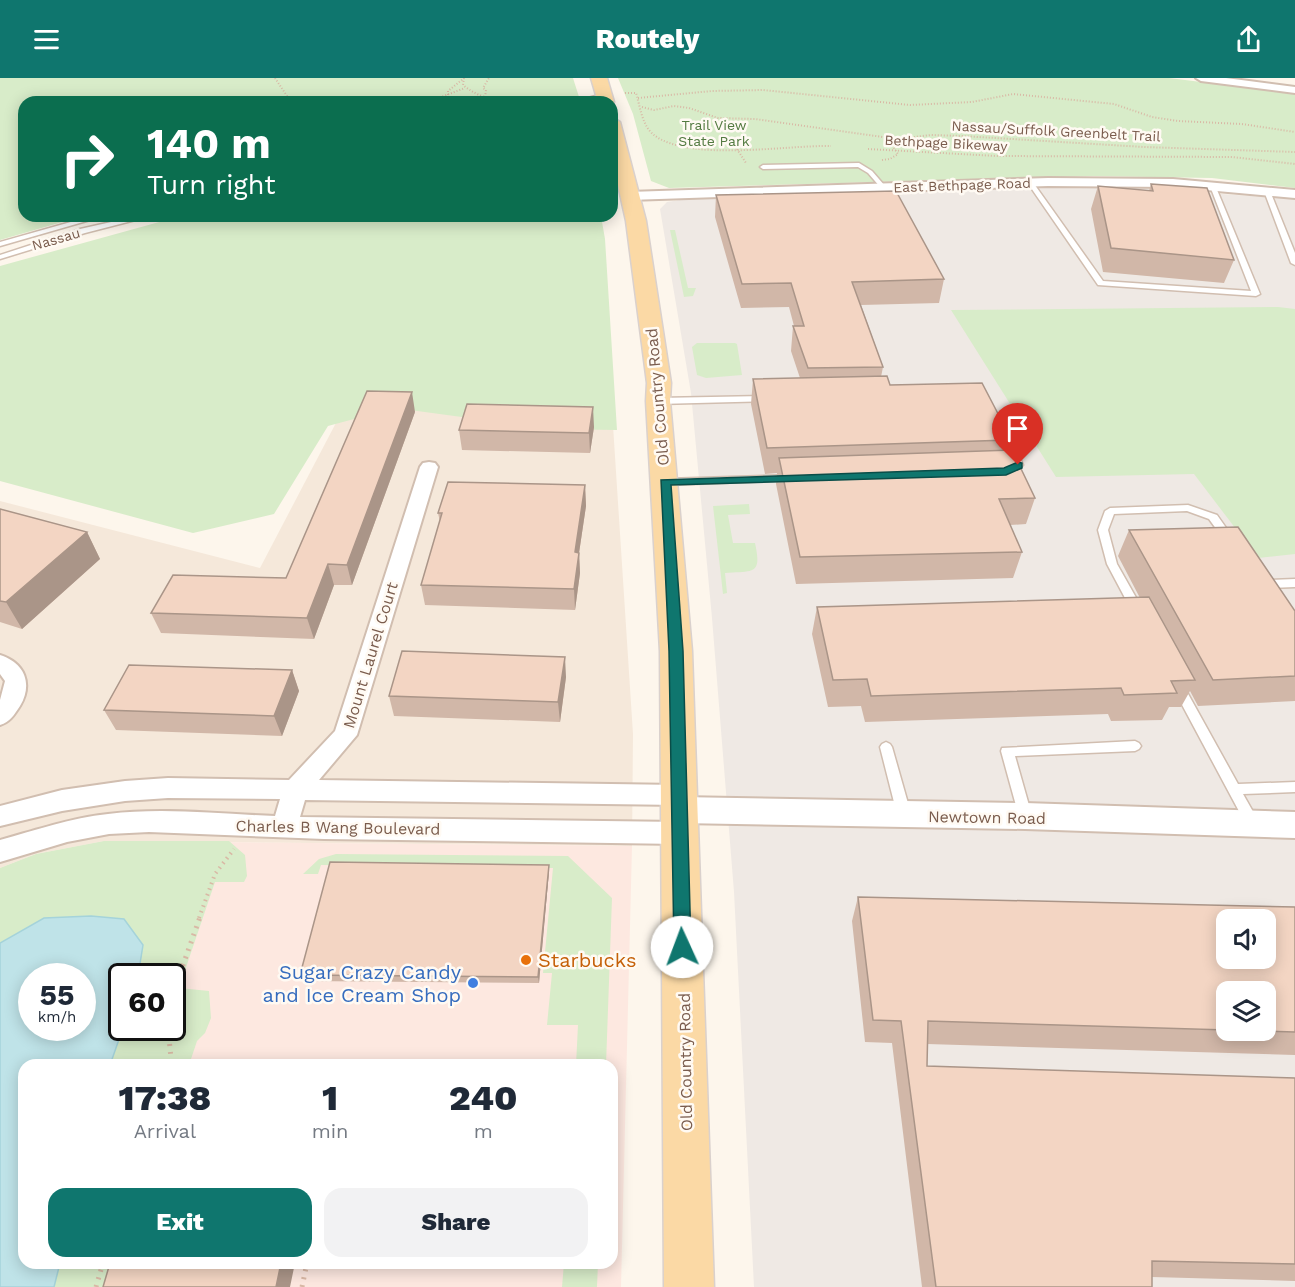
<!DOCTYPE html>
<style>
:root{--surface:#fff;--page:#f2f2f3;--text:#1f2937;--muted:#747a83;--accent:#0f766e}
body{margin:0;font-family:"Work Sans",sans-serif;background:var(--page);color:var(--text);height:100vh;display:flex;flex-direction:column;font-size:22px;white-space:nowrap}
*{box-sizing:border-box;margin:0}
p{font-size:20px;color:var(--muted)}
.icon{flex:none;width:33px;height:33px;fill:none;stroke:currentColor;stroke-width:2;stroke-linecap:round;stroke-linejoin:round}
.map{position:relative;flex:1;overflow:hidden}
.drawer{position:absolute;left:18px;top:981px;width:600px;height:210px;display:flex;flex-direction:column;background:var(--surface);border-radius:18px;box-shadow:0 3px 15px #0003}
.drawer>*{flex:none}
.hud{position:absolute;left:18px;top:18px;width:600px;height:126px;border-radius:18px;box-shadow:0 3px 15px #0003;background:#0b6e4f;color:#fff;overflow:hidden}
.controls{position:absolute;left:1216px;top:831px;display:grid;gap:12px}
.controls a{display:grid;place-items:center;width:60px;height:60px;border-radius:12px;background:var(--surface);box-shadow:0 3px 15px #0003;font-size:30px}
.speed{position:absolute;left:18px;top:885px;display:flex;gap:12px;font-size:30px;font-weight:700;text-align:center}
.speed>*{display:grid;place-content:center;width:78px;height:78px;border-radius:50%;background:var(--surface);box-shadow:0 3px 15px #0003;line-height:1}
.speed small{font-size:15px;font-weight:400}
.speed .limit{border:3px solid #111;border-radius:9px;background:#fff;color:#111}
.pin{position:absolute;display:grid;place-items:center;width:51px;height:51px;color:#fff;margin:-62px -26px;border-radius:50% 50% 50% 0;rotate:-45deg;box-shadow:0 0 6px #0007}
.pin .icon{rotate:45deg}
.me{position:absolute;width:66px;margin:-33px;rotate:358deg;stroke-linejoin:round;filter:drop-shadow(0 0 4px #0008)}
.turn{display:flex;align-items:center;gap:21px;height:126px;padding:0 30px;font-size:27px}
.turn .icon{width:78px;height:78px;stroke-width:2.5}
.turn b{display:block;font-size:42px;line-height:51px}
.eta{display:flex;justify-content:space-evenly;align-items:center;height:102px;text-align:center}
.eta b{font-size:36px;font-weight:800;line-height:42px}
.button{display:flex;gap:12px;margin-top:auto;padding:12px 30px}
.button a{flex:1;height:69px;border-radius:18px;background:var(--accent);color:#fff;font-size:24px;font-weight:800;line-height:69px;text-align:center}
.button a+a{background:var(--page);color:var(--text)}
header{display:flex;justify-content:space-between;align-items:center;height:78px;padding:0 30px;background:var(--accent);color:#fff;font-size:27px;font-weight:800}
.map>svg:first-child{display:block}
.residential{fill:#f5e8da}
.commercial{fill:#fde8e0;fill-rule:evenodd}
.industrial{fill:#efe9e4;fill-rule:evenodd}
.green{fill:#d8ecc9;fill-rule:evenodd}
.water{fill:#bfe3e8;stroke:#a5d3da;stroke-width:1.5;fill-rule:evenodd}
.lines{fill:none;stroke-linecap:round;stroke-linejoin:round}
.service-casing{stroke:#d1beb0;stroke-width:3}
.minor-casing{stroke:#d1beb0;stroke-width:4}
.tertiary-casing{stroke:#d1beb0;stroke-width:4}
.primary-casing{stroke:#dad1cd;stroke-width:3}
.path-far2{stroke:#d9b8a5;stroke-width:2;stroke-dasharray:1 2;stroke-linecap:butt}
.path-far1{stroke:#d9b8a5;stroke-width:4;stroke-dasharray:1.5 4.5;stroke-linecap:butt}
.path{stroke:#d9b8a5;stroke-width:5;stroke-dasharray:2 6;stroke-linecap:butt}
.service{fill:#fff;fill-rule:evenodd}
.minor{fill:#fff;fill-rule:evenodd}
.tertiary{fill:#fff;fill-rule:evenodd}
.primary{fill:#fbd9a5;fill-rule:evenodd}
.wall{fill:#d1b7a8}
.shaded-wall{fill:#aa9588}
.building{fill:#f3d5c3;stroke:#aa9588;stroke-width:1.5;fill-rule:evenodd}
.route{fill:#0f766e;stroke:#0a4d48;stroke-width:1.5}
.food-dot{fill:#e8710a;stroke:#fffaf3;stroke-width:2}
.shop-dot{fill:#3f7fe0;stroke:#fffaf3;stroke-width:2}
.labels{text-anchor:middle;stroke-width:5;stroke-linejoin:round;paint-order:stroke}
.far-park-label{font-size:14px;fill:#537a41;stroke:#fffaf3}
.far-street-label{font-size:14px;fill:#7a5c4d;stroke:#fffaf3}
.street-label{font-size:16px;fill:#7a5c4d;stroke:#fffaf3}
.near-food-label{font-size:20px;fill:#c56008;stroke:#fffaf3;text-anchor:start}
.near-shop-label{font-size:20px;fill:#366cbe;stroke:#fffaf3;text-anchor:end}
</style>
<header><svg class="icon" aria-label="menu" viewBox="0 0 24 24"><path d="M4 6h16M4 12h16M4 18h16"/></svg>Routely<svg class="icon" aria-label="share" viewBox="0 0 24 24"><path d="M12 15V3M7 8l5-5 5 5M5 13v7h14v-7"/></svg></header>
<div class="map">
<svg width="1295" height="1209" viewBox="0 0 1295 1209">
<rect width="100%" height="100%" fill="#fdf6ec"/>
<path class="residential" d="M 349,320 L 612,332 L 633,656 L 632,768 L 104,763 L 36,776 L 0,790 L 0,423 L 260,490 Z"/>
<path class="commercial" d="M 104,763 L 632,768 L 621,1209 L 0,1209 L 0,790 L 36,776 ZM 32,898 L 82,898 L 82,950 L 32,950 ZM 122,898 L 172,898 L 172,950 L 122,950 ZM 24,987 L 612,987 L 612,1185 L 24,1185 Z"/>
<path class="industrial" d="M 1071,109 L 1135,110 L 1295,121 L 1295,1209 L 754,1209 L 734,814 L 712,540 L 691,315 L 660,131 L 667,124 L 686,121 ZM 1227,842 L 1266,842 L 1266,880 L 1227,880 ZM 1227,914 L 1266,914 L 1266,952 L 1227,952 Z"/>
<path class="green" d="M 0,0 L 573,0 L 579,19 L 563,24 L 24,24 L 24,138 L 83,138 L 0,162 Z
M 618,0 L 1169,0 L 1283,14 L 1295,16 L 1295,110 L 1212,100 L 1092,98 L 669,110 L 651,103 L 633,36 Z
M 181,138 L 601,138 L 605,161 L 617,352 L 551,351 L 395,330 L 328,348 L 274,436 L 193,455 L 0,403 L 0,188 Z
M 670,152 L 675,152 L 688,210 L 696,210 L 693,218 L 684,219 Z
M 1278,229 L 1295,231 L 1295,476 L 1258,480 L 1194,396 L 1056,399 L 951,232 Z
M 697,265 L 735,265 L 737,266 L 742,297 L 706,300 L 697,297 L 692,269 Z
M 749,426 L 750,436 L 728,437 L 733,465 L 755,465 C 762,497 754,493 725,495 L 727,515 L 723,516 L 713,428 Z
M 104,763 L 229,763 L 245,777 L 247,798 L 244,804 L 215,804 L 179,910 L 209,913 L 211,940 L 205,955 L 197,963 L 189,987 L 24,987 L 24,1185 L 126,1185 L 118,1209 L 0,1209 L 0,790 L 36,776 ZM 32,898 L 82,898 L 82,950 L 32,950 ZM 122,898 L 172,898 L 172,950 L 122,950 Z
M 336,776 L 568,778 L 612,820 L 606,987 L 576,987 L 578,947 L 547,947 L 552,895 L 543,895 L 553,790 L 321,787 L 318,796 L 303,796 L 319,781 Z
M 564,1185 L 598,1185 L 597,1209 L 562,1209 Z"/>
<path class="water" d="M 91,838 L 124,841 L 143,867 L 138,898 L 122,898 L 123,950 L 110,987 L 24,987 L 24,1185 L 60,1185 L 54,1209 L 0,1209 L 0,865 L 44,840 ZM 32,898 L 82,898 L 82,950 L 32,950 Z"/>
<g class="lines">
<g class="service-casing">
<path id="service" d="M 603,16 L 605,19 L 584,24 L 573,24 Z
M 859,85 L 872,93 L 885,108 L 885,110 L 881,110 L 868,95 L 858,89 L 763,91 L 760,89 L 763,87 Z
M 1028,103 L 1032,103 L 1103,203 L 1251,213 L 1210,108 L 1215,107 L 1260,216 L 1256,218 L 1098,207 L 1027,104 Z
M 1267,111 L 1270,113 L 1295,175 L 1295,187 L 1291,185 L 1264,113 Z
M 92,138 L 104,138 L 0,168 L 0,164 Z
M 138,138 L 151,138 L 85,155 L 0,181 L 0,177 L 80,151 Z
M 768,318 L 771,319 L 771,323 L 658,326 L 654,323 L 658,320 Z
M 1001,345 L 1006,348 L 1023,387 L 1021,389 L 1018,390 L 1013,387 L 996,348 Z
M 793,397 L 796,398 L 796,402 L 665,407 L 660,404 L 665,401 Z
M 1188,427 L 1217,437 L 1234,461 L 1233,463 L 1225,463 L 1209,441 L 1187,433 L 1114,436 L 1108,452 L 1117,486 L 1143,532 L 1137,536 L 1133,535 L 1107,486 L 1098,452 L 1105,433 L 1110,430 Z
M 1295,501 L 1295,509 L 1269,510 L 1264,506 L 1269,502 Z
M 1178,604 L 1182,605 L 1238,706 L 1295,704 L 1295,714 L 1243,716 L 1260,746 L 1258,750 L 1253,752 L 1248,750 L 1172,608 Z
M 1135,663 L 1139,665 L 1141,668 L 1139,671 L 1135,673 L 1015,678 L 1032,738 L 1030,742 L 1025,743 L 1020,742 L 1001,673 L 1002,670 Z
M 886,664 L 890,666 L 892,669 L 911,736 L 909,740 L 904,741 L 899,740 L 897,736 L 880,669 L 882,666 Z"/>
</g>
<g class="minor-casing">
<path id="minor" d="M 1196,0 L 1226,0 L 1295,9 L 1295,15 L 1201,3 Z
M 1048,100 L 1173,101 L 1295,112 L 1295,120 L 1173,109 L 1048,108 L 629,122 L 623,118 L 629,114 Z
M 429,384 L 435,385 L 438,389 L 357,657 L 319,702 L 680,707 L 689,710 L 692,717 L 689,724 L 680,727 L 305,722 L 300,739 L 680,744 L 689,748 L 693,755 L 689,762 L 680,766 L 324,761 L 149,754 L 109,756 L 67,764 L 0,784 L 0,762 C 36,752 71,740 108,736 C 163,729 220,736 275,738 L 280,721 L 168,720 L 125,723 L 62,733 L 0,748 L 0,728 L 62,712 L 125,703 L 168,700 L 289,702 L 335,653 L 420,389 L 423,385 Z
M 0,577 C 25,585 33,606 20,628 C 14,637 10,644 0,647 L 0,622 L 5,603 L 0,596 Z"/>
</g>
<g class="tertiary-casing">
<path id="tertiary" d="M 680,719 L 1025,725 L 1295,734 L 1295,760 L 1025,751 L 680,745 L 669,741 L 664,732 L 669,723 Z"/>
</g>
<g class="primary-casing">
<path id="primary" d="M 591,0 L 607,0 L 614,24 L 612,27 L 612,24 L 598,24 Z
M 612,39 L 620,44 L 646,143 L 671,305 L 670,323 L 692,573 L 714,1209 L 664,1209 L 660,573 L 646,323 L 647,305 L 626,143 L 612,80 Z"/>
</g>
<path class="path-far2" d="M 275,0 L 291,24
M 464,0 L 463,7 C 491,30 527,24 561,20
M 625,15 L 636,15 C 640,28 642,48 654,57 C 689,84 786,67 831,68
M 448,17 L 448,13 L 463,1
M 485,19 L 486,12 L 483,10 L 489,0
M 638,20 L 712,13 L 763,12 L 910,27 L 972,24 L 1013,16 L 1114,26 L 1152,39 L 1178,43 L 1242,46 L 1295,54
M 413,24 L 441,19 L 465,10
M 642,29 L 654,32 L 674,28 L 689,30 L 718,40 L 755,41 L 897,61 L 931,57 L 962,58 L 1144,69 L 1295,74
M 737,71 L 746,85
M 868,71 L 997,78 L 1232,79 L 1295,86
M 882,82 L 890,81 L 898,76 L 892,67 L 897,61"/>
<path class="path-far1" d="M 199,840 L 215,796 L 234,771"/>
<path class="path" d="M 172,918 L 200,839
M 168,950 L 171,980 L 169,987
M 96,1209 L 103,1185
M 302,1209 L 307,1185"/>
<use href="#service" class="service"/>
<use href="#minor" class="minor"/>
<use href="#tertiary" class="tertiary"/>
<use href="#primary" class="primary"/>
</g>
<path class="wall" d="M 1151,106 L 1234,182 L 1224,205 L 1103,194 L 1091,131 L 1098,108 L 1149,113 Z
M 716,117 L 944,201 L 939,225 L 861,227 L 883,289 L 881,299 L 890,307 L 1007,353 L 1005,357 L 1008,362 L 1005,373 L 1035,420 L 1026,446 L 1010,447 L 1022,474 L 1013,500 L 796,506 L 776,406 L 777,395 L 765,396 L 751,326 L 753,301 L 800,300 L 791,273 L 793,248 L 794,248 L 789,229 L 741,230 L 715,139 Z
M 415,334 L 352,507 L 334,507 L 314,561 L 161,555 L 151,535 L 286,500 Z
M 594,349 L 590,375 L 462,372 L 459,352 Z
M 585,407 L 586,428 L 579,475 L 580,495 L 575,532 L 425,527 L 421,507 L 440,444 L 438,435 Z
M 0,431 L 87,454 L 100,481 L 22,551 L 0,544 Z
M 1129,452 L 1295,533 L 1295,623 L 1198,628 L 1190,613 L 1181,629 L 1169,629 L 1162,642 L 1111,643 L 1108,636 L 865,644 L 861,628 L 828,629 L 812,556 L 817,529 L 1140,520 L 1118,478 Z
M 292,592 L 299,613 L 282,658 L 116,652 L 104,632 Z
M 566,599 L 560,644 L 394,638 L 389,618 Z
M 549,787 L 549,793 L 539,905 L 303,903 L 300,897 Z
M 858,819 L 1295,829 L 1295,977 L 927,966 L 927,988 L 1295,1000 L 1295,1203 L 1152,1199 L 1152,1209 L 922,1209 L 892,965 L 865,964 L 852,843 Z"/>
<path class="shaded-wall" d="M 412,314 L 415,334 L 352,507 L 347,487 Z
M 593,329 L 594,349 L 590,375 L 589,355 Z
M 585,407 L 586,428 L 579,475 L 580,495 L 575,532 L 574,511 L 575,474 Z
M 87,454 L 100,481 L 22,551 L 6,524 Z
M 328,486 L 334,507 L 314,561 L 307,540 Z
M 565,579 L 566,599 L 560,644 L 558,624 Z
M 292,592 L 299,613 L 282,658 L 274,638 Z
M 549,787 L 549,793 L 539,905 L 538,899 Z
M 281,1185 L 295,1185 L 290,1209 L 276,1209 Z"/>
<path class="building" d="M 1151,106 L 1207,110 L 1234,182 L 1111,170 L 1098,108 L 1153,113 Z
M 896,113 L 944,201 L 852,204 L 883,289 L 808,290 L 793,248 L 804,248 L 791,205 L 742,206 L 716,117 Z
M 887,298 L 890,307 L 982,305 L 1007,353 L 1003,353 L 1008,362 L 767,370 L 753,301 Z
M 367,313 L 412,314 L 347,487 L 328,486 L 307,540 L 151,535 L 173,497 L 286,500 Z
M 467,326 L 593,329 L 589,355 L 459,352 Z
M 1012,372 L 1035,420 L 999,421 L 1022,474 L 800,479 L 779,380 Z
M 448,404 L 585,407 L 575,474 L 579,475 L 574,511 L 421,507 L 442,435 L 438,435 Z
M 0,431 L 87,454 L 6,524 L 0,523 Z
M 1238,449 L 1295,533 L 1295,598 L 1213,602 L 1129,452 Z
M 1149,519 L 1195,602 L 1171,603 L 1177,615 L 1124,617 L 1121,610 L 871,618 L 867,601 L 833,602 L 817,529 Z
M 402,573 L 565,579 L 558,624 L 389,618 Z
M 129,587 L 292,592 L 274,638 L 104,632 Z
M 330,784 L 549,787 L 538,899 L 300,897 Z
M 858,819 L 1295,829 L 1295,954 L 1231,952 L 1266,952 L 1266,914 L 1227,914 L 1227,952 L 928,943 L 927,988 L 1295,1000 L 1295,1186 L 1152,1183 L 1152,1209 L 936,1209 L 901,943 L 873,942 ZM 1227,842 L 1266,842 L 1266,880 L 1227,880 Z
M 110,1185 L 281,1185 L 276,1209 L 103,1209 Z"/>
<path class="route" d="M 1018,384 L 1022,385 L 1022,390 L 1006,397 L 671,407 L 683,573 L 691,869 L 688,874 L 682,877 L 677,874 L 674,869 L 669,573 L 661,402 L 1004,390 Z"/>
<circle class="food-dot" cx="526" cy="882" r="6"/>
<circle class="shop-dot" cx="473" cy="905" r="6"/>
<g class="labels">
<g class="far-park-label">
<text x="714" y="52">Trail View<tspan x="714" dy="16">State Park</tspan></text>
</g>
<g class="far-street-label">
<text transform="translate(1056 53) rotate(3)" y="5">Nassau/Suffolk Greenbelt Trail</text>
<text transform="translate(946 65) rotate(3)" y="5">Bethpage Bikeway</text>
<text transform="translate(962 107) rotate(-2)" y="5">East Bethpage Road</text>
<text transform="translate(56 161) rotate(-16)" y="5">Nassau</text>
</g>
<g class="street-label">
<text transform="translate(657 319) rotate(-95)" y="6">Old Country Road</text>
<text transform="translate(370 577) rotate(-73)" y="6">Mount Laurel Court</text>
<text transform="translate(987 739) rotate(1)" y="6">Newtown Road</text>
<text transform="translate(338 749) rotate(1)" y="6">Charles B Wang Boulevard</text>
<text transform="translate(685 984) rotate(-91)" y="6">Old Country Road</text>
</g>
<g class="near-food-label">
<text x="538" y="889">Starbucks</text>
</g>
<g class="near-shop-label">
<text x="461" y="901">Sugar Crazy Candy<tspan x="461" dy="23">and Ice Cream Shop</tspan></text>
</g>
</g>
</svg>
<div class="controls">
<a><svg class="icon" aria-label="sound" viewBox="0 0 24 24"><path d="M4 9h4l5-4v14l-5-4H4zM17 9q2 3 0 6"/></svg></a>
<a><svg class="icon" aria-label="layers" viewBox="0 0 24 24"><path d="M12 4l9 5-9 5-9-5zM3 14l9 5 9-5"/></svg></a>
</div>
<div class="speed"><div>55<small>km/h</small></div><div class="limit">60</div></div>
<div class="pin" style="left:1018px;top:387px;background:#d93025"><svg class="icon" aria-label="arrive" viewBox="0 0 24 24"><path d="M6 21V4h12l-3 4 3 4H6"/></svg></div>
<svg class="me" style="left:682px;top:869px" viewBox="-20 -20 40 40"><circle r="19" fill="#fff"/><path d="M0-13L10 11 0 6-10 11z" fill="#0f766e"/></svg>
<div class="hud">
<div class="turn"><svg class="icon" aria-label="right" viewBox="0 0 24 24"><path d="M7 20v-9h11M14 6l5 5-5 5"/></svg><div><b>140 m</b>Turn right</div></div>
</div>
<section class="drawer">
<div class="eta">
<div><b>17:38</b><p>Arrival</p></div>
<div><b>1</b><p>min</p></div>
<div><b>240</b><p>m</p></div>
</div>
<div class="button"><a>Exit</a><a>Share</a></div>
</section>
</div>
